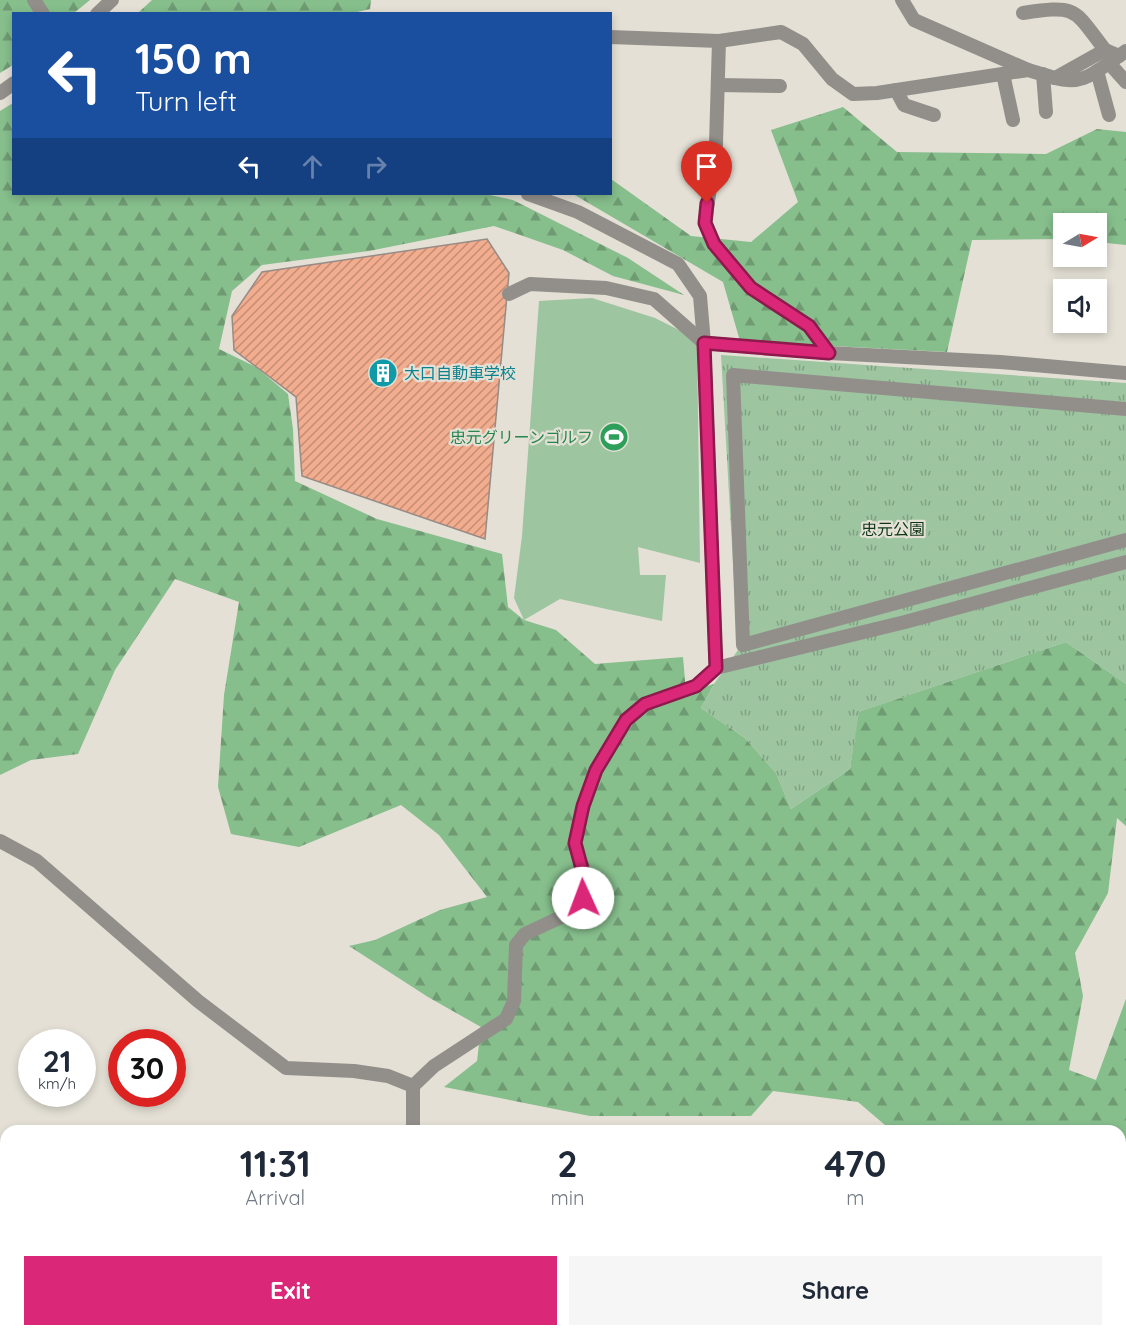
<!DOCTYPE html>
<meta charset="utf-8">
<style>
:root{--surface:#fff;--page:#f6f6f7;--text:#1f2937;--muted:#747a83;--accent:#db2777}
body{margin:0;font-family:Quicksand,"Noto Sans JP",sans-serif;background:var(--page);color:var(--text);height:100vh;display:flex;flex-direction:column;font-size:22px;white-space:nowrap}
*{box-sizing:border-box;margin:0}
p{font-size:20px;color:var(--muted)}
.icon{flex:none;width:33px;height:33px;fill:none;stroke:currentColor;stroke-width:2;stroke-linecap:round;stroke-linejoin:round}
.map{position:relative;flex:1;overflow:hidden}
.sheet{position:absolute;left:0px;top:1125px;width:1126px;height:212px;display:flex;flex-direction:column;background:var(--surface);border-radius:18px 18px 0 0;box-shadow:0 3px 9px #0003}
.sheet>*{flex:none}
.hud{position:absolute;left:12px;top:12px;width:600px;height:183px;border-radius:0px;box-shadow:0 3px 9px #0003;background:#1a4fa0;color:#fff;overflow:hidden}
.needle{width:39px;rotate:80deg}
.buttons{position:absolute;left:1053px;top:213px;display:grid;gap:12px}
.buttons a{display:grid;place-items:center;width:54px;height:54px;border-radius:0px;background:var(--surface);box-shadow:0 3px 9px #0003;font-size:30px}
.speed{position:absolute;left:18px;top:1029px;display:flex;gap:12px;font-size:30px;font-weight:700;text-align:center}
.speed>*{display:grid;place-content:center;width:78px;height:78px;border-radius:50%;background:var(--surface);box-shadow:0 3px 9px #0003;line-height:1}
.speed small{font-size:15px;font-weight:400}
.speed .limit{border:9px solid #d22;background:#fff;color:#111}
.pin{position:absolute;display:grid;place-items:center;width:51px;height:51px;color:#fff;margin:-62px -26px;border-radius:50% 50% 50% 0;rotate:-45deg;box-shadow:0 0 6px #0007}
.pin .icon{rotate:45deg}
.me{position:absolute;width:66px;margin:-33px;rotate:358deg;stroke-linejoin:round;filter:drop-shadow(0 0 4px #0008)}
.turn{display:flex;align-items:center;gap:21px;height:126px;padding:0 24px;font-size:27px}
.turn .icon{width:78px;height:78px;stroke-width:2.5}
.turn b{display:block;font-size:42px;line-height:51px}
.lanes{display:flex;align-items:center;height:57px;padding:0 24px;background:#0003;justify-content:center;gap:30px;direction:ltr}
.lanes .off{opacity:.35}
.eta{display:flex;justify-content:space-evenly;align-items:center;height:102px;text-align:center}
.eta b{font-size:36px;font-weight:700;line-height:42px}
.button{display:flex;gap:12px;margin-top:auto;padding:12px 24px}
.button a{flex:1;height:69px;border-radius:0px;background:var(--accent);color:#fff;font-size:24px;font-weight:700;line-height:69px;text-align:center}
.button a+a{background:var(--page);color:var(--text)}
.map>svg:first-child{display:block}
</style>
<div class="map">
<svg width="1126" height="1336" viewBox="0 0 1126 1336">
<defs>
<pattern id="forest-firs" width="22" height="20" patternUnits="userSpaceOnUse" patternTransform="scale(1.5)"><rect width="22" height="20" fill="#86be8c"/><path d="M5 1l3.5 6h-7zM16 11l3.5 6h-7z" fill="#6f9b73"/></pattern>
<pattern id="park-tufts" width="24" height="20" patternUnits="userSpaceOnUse" patternTransform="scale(1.5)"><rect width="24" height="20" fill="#9dc5a0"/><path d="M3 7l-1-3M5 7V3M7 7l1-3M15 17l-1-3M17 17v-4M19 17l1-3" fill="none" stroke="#81a183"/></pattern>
<pattern id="building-hatch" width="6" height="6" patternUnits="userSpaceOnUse" patternTransform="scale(1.5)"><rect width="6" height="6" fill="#f2ac8e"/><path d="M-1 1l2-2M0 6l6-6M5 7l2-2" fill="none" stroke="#c58d75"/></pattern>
</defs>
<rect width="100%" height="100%" fill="#e4e0d5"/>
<polygon fill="#9dc5a0" points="592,298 655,318 697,339 700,563 638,547 640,575 666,575 662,621 560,599 524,620 514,598 522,536 539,301"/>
<g fill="url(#forest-firs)">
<polygon points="0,0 90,0 74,13 14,14 13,65 0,73"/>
<polygon points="152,0 371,0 370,9 353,13 138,13"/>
<polygon points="13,103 14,194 485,194 513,200 628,258 684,295 613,276 563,250 494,226 369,251 262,265 232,291 219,349 256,367 288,394 293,429 295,481 377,519 502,554 508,607 524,620 556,630 595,664 683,657 686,692 714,684 701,708 745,738 776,773 791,809 850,769 858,712 1066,642 1126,684 1126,826 1117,818 1108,893 1075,953 1083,996 1069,1070 1096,1080 1126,999 1126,1234 1121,1231 1120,1131 892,1131 858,1102 773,1091 751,1116 590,1116 444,1087 477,1061 481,1027 428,997 349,946 375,940 440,910 487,897 439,835 401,805 299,847 231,834 218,787 224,695 239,602 175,579 115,670 78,754 31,760 0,775 0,111"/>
<polygon points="843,107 897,152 1046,154 1097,129 1126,132 1126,245 1097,242 1096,224 1064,224 1063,239 972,240 947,352 740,341 723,282 573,194 610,194 611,179 691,236 751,242 798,202 771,130"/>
</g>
<polygon fill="url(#park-tufts)" points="721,355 1126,383 1126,684 1066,642 859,712 855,738 856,742 854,743 850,769 791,809 776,773 745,738 701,708 714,684 738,650"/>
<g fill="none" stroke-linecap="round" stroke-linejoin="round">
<polyline stroke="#60c0cd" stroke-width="4" points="395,1336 396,1330"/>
</g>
<polygon fill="url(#building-hatch)" stroke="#978b86" stroke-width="1.5" points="487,239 509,273 485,539 302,476 296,397 234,350 232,316 262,272"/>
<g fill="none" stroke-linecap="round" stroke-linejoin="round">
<g stroke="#928f8b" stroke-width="14">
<polyline points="34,0 43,14"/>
<polyline points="902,0 914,20 1028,70"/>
<path d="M1023 13C1078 5 1073 8 1105 50"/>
<polyline points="97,14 112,0"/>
<polyline points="610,37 719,41 781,32 803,44 832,79 853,94 877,93 1028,70 1055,78 1105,50 1119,56 1126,51"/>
<polyline points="719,41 716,144 705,223 714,245 751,288 809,326 829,353"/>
<polyline points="1109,63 1126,82"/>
<polyline points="1097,71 1109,115"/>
<polyline points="1003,74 1013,120"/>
<polyline points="1043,74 1046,112"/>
<path d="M1055 78C1084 86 1096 71 1119 56"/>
<polyline points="718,85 780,86"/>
<polyline points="896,90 904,105 934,115"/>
<polyline points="0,93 14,83"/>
<polyline points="528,194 578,212 678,264 700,296 704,343 716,668"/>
<polyline points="509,294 530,284 606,288 654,299 704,343 829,353 1000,362 1126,373"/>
<polyline points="1126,409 733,375 743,645 1126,540"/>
<polyline points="0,841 37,861 198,1001 286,1068 354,1071 388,1076 413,1086"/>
<polyline points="413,1131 413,1086 434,1066 506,1019 514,1001 516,945 525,934 576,910 583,898 585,880 575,843 583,806 596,770 626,720 645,704 696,686 716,668 905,622 1126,562"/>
<polyline points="1120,1218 1126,1217"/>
<polyline points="939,1330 939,1336"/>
<polyline points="372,1336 373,1330"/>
</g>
</g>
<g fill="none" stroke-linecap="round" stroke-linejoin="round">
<g stroke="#8e194d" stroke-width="15">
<polyline id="route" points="583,898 585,880 575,843 583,806 596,770 626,720 645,704 696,686 716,668 704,343 829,353 809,326 751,288 714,244 705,223 707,203"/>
</g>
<use href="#route" stroke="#db2777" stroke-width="10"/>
</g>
<defs>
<g id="building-disc" transform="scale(1.5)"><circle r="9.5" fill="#0f9aa8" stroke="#e4e0d5"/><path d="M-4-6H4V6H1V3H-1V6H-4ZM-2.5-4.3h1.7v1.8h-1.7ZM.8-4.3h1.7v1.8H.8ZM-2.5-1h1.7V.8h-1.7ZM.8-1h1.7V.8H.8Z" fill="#fff"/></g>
<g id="stadium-disc" transform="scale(1.5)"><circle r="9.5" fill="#2e9e5b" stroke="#e4e0d5"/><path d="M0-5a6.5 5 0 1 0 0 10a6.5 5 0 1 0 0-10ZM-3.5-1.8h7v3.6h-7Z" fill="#fff"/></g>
</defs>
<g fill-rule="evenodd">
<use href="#building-disc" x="383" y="373"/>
<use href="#stadium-disc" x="614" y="437"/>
</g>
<g text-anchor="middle" stroke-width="4.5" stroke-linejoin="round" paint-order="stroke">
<g font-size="16" fill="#0d838f" stroke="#e4e0d5" text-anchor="start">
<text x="404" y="379">大口自動車学校</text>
</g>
<g font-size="16" fill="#27864d" stroke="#e4e0d5" text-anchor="end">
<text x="593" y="443">忠元グリーンゴルフ</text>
</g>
<g font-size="16" fill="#0e3716" stroke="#e4e0d5">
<text x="893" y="535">忠元公園</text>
</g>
</g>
</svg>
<div class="buttons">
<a><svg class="needle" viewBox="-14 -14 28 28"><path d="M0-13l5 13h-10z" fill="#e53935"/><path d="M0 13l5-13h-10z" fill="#747a83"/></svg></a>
<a><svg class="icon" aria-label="sound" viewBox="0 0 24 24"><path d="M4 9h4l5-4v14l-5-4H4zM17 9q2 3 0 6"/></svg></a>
</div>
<div class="speed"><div>21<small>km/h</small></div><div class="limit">30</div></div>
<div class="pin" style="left:707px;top:203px;background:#d93025"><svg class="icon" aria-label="arrive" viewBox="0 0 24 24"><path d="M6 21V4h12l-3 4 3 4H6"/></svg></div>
<svg class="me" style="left:583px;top:898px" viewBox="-20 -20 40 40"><circle r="19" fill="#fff"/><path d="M0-13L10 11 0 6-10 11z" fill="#db2777"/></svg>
<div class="hud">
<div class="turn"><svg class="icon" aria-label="left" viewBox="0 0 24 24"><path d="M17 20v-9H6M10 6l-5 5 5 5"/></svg><div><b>150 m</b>Turn left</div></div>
<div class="lanes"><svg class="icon" aria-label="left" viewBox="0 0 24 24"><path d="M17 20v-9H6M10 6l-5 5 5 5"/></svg><svg class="icon off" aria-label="ahead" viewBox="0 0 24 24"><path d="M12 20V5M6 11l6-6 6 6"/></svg><svg class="icon off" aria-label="right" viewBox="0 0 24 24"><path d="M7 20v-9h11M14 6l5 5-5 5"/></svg></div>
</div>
<section class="sheet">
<div class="eta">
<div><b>11:31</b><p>Arrival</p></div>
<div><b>2</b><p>min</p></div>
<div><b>470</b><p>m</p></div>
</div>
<div class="button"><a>Exit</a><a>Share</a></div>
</section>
</div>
